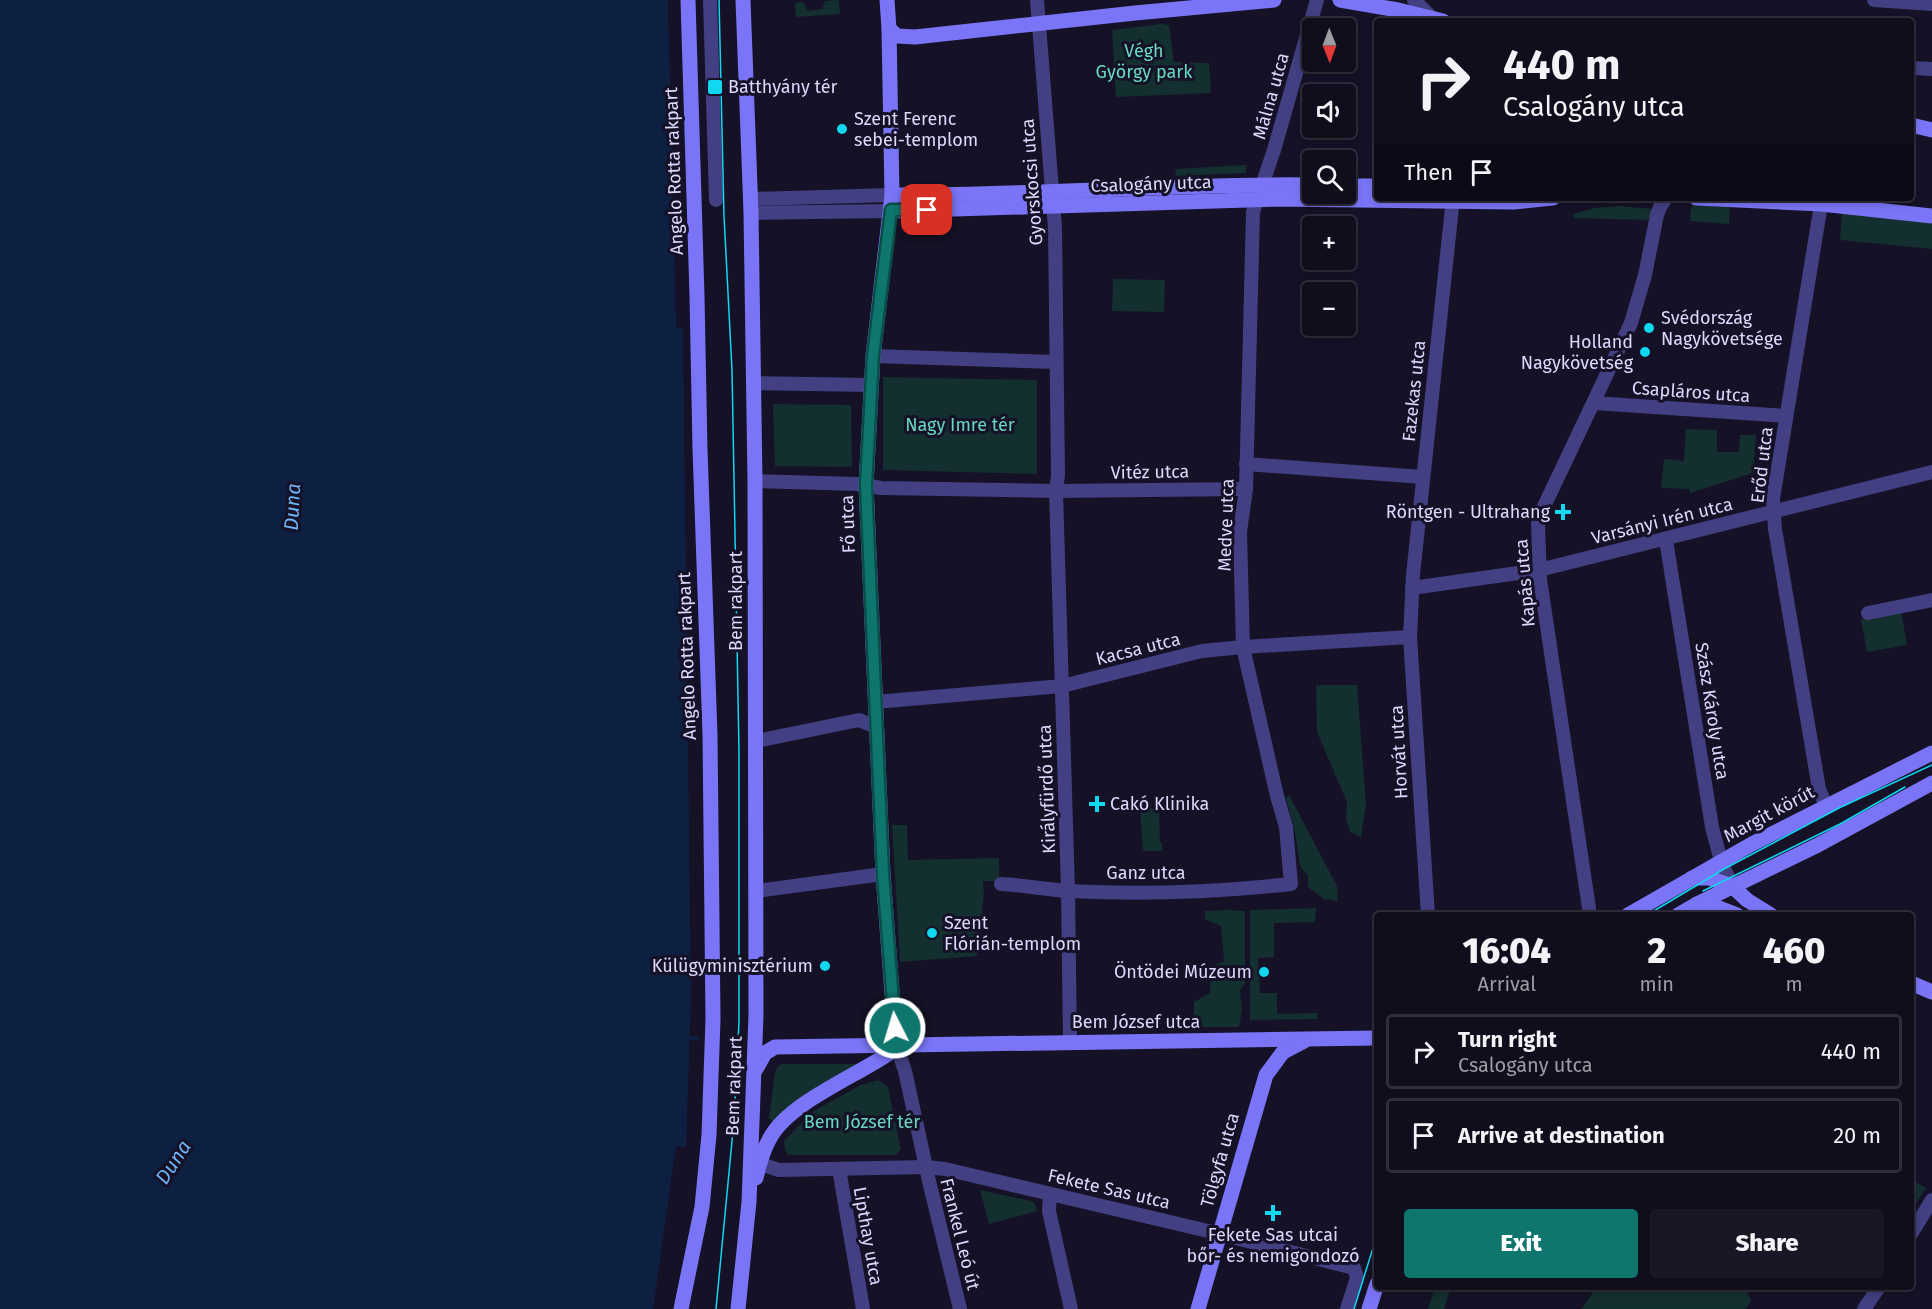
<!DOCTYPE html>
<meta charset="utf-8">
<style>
:root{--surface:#100d1c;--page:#191625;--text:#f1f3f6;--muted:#9c9ca3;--line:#302d3b;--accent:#0f766e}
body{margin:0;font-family:"Fira Sans",sans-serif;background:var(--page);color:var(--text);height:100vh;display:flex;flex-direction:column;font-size:22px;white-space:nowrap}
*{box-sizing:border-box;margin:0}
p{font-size:20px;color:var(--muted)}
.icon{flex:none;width:33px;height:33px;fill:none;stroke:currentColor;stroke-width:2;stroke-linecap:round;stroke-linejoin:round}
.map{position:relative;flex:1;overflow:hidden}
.panel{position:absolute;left:1374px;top:912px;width:540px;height:378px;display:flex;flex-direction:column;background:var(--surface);border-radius:6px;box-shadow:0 3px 9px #0003,0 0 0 2px var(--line)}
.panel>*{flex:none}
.guide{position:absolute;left:1374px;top:18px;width:540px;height:183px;border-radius:6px;box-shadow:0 3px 9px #0003,0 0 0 2px var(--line);background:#100d1c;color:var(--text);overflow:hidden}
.needle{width:39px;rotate:179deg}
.tools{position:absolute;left:1302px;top:18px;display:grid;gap:12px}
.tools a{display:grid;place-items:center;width:54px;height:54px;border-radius:6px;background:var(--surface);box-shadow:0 3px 9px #0003,0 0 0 2px var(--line);font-size:30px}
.pin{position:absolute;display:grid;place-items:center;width:51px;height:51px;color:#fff;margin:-26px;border-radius:12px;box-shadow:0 3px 9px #0006}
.me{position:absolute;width:66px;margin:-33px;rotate:355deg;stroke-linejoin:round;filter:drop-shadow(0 0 4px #0008)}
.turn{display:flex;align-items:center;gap:21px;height:126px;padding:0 30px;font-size:27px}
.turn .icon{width:78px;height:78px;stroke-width:2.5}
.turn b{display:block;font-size:42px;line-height:51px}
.then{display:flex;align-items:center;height:57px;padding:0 30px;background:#0003;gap:12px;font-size:22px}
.eta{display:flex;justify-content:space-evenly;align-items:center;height:102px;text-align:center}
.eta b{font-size:36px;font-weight:800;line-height:42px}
.button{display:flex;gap:12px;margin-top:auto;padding:12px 30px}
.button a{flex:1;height:69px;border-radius:6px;background:var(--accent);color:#fff;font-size:24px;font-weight:800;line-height:69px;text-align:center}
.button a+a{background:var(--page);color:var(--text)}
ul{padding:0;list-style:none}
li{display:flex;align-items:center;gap:18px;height:75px;margin:0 12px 9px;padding:0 18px;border:3px solid var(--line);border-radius:6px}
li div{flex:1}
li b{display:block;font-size:22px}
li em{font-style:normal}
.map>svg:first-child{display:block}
</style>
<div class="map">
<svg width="1932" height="1309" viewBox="0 0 1932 1309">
<rect width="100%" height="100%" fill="#151126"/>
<g fill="#142f2f">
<polygon points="839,0 840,14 796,17 795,3 803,2 808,11 822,9 825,1"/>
<polygon points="1161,24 1169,25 1174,62 1209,63 1211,93 1116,97 1112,30"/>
<polygon points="1246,165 1246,173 1176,176 1175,169"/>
<polygon points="1693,205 1730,207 1729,224 1690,221 1691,208"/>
<polygon points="1619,206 1654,209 1648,220 1573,218 1574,214 1593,208"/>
<polygon points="1842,211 1932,221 1932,249 1840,240"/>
<polygon points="1113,279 1165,280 1164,312 1112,311"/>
<polygon points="883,377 1037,380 1037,474 883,470"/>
<polygon points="773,404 851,405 852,467 775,466"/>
<polygon points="1686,429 1717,430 1717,452 1739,452 1740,435 1756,435 1753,473 1690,493 1689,489 1661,488 1664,459 1684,461"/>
<polygon points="1901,611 1907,645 1867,652 1861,619"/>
<polygon points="1316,685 1357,685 1366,804 1361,837 1350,832 1346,819 1347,802 1317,732"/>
<polygon points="1289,795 1337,886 1338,901 1324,899 1308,887 1308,876 1300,866 1295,832 1286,798"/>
<polygon points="1140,808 1159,808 1160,843 1162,843 1162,851 1143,851"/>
<polygon points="892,825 907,825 908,860 999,858 999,881 983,881 984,894 977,956 900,962"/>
<polygon points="1316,908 1315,922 1274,923 1274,957 1258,958 1260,993 1277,993 1277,1014 1317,1013 1317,1019 1250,1020 1250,910"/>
<polygon points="1229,910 1245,911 1245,983 1240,990 1242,1009 1239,1027 1194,1027 1194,1002 1210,993 1211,966 1224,961 1221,926 1205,919 1205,911"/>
<polygon points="782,1064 857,1064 774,1124 769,1118 775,1073 777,1067"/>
<polygon points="878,1080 888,1087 901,1150 895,1155 788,1155 785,1149 784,1141 812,1112 861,1085"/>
<polygon points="1911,1179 1926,1188 1911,1211"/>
<polygon points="980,1190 1031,1201 1035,1204 1037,1211 989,1224"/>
<polygon points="1435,1287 1451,1287 1444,1309 1428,1309"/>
<polygon points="1597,1287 1745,1287 1751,1301 1745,1309 1581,1309"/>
</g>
<polygon fill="#0e2042" points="0,0 668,0 676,328 683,328 691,998 686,1147 676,1146 653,1309 0,1309"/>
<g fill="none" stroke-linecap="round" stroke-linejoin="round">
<polyline stroke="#0e2042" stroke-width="4" points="685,1037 697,1039"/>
<g stroke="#423f82" stroke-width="14">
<polyline points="710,0 716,200"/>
<polyline points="1037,0 1055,228 1058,475 1056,491 1068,891 1070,1042"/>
<polyline points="1414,0 1433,19"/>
<polyline points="1874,0 1932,4"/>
<polyline points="1911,68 1932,69"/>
<polyline points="1822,198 1773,499 1775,529 1819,789 1826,806"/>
<polyline points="750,199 892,195"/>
<polyline points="751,213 891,211"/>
<polyline points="873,356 1056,362"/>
<polyline points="753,383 871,385"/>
<polyline points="1594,403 1786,416"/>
<polyline points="1246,464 1423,477"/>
<polyline points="755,481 857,484 881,488 1056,491 1246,489"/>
<polyline points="1666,540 1712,827 1721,861 1732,886"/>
<polyline points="1412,588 1539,570 1932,472"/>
<polyline points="1868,613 1932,600"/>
<polyline points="875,702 1062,686 1202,651 1243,647 1410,637"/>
<polyline points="757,741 859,720 876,727"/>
<path d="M1001 884C1024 885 1047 890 1070 891 1144 895 1217 892 1291 884L1286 827 1277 796 1243 647 1240 532 1246 489 1253 212 1274 150 1317 0"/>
<polyline points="756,891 883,874"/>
<polyline points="1428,915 1410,637 1413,575 1453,198"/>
<polyline points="1590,915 1540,579 1538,524 1539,517 1631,323 1645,275 1657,215 1660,207 1666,198"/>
<polyline points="896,1045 905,1071 929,1181 960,1309"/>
<polyline points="755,1155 760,1164 779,1170 926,1167 945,1169 1208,1231 1354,1268 1357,1278 1347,1309"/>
<polyline points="839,1169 863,1309"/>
<polyline points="1050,1194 1049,1211 1071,1309"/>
<polyline points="1911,1234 1932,1200"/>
<polyline points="1864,1309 1879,1287"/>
</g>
<g stroke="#7a75f6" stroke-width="15">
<polyline points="887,0 889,29 892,195 873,356 866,485 883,874 896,1045"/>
<polyline points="1340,0 1398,10 1443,21"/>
<polyline points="889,29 897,36 915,37 1135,13 1274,0"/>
<polyline points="1911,125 1932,130"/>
<polyline points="1346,186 1377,186"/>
<path d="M892 195C1033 196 1172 183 1312 185"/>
<polyline points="1696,198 1821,204 1932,216"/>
<polyline points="891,211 1279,199 1514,202 1553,198"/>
<polyline points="1692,878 1709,878 1732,886 1747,900 1771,915"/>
<polyline points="1697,904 1719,908 1737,915"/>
<polyline points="1628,915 1752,844 1932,753"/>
<polyline points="1678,915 1697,904 1818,845 1932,783"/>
<polyline points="1911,983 1932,992"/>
<polyline points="756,1069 765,1053 775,1047 1377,1038"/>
<path d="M756 1178C759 1165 763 1150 770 1138 789 1103 854 1077 888 1054L896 1045"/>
<polyline points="681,1309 702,1207 709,1135 713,1019 710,735 700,449 697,296 688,0"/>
<polyline points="738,1309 749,1202 756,1015 755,481 751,213 743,0"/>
<polyline points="1198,1309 1266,1075 1283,1052 1304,1041"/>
<polyline points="1369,1309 1377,1284"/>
</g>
<g stroke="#11d7f0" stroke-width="1.5">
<polyline points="1703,891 1840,824 1905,787"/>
<polyline points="1647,915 1724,869 1839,808 1932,765"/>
<polyline points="716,1309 734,1120 739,1022 739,751 732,370 724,216 719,0"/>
<polyline points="1354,1309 1377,1235"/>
</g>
</g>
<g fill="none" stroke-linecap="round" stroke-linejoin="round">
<g stroke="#0a4d48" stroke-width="15">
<polyline id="route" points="895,1028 883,874 866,485 873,356 891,210 927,210"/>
</g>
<use href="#route" stroke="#0f766e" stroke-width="10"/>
</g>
<g fill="#11d7f0" stroke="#151126" stroke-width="2">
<rect x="707" y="79" width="16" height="16" rx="3"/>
<circle cx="842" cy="129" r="6"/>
<circle cx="1649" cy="328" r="6"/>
<circle cx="1645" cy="352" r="6"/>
<path d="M1560 503h6v6h6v6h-6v6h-6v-6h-6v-6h6z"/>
<path d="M1094 795h6v6h6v6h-6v6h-6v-6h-6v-6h6z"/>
<circle cx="932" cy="933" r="6"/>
<circle cx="825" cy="966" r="6"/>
<circle cx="1264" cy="972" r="6"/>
<path d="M1270 1204h6v6h6v6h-6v6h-6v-6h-6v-6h6z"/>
</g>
<g text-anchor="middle" stroke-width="6" stroke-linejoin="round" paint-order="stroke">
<g font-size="18" fill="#68d9be" stroke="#151126">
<text x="1144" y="57">Végh<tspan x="1144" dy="21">György park</tspan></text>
<text x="960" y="431">Nagy Imre tér</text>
<text x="862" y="1128">Bem József tér</text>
</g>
<g font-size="18" fill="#ddd8fd" stroke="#151126" text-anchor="start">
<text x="728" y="93">Batthyány tér</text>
<text x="854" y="125">Szent Ferenc<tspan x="854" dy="21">sebei-templom</tspan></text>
<text x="1661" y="324">Svédország<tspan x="1661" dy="21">Nagykövetsége</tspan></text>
<text x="1633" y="348" text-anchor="end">Holland<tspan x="1633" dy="21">Nagykövetség</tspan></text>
<text x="1550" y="518" text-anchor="end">Röntgen - Ultrahang</text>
<text x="1110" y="810">Cakó Klinika</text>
<text x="944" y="929">Szent<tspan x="944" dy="21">Flórián-templom</tspan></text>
<text x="813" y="972" text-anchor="end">Külügyminisztérium</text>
<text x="1252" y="978" text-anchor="end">Öntödei Múzeum</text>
<text x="1273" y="1241" text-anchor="middle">Fekete Sas utcai<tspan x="1273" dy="21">bőr- és nemigondozó</tspan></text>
</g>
<g font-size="18" fill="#ddd8fd" stroke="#151126">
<text transform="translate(1271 96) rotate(-74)" y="6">Málna utca</text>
<text transform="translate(674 171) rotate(-92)" y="6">Angelo Rotta rakpart</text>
<text transform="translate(1032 182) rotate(-94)" y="6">Gyorskocsi utca</text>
<text transform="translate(1151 184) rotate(-2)" y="6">Csalogány utca</text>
<text transform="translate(1414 391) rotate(-84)" y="6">Fazekas utca</text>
<text transform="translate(1691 392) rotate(4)" y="6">Csapláros utca</text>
<text transform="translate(1762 465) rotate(-83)" y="6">Erőd utca</text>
<text transform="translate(1150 472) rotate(-1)" y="6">Vitéz utca</text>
<text transform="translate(1662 521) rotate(-14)" y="6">Varsányi Irén utca</text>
<text transform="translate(848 524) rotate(-92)" y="6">Fő utca</text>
<text transform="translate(1226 525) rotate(-88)" y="6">Medve utca</text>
<text transform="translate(1525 583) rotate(-95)" y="6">Kapás utca</text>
<text transform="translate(736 601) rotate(-90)" y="6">Bem rakpart</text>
<text transform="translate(1138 649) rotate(-14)" y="6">Kacsa utca</text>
<text transform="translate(687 656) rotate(-92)" y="6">Angelo Rotta rakpart</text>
<text transform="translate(1712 711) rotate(81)" y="6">Szász Károly utca</text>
<text transform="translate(1399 752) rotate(-93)" y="6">Horvát utca</text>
<text transform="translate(1047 789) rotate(-92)" y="6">Királyfürdő utca</text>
<text transform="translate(1769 814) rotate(-28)" y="6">Margit körút</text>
<text x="1146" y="879">Ganz utca</text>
<text x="1136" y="1028">Bem József utca</text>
<text transform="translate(734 1086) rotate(-88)" y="6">Bem rakpart</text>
<text transform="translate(1220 1160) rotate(-74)" y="6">Tölgyfa utca</text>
<text transform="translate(1109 1189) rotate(13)" y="6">Fekete Sas utca</text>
<text transform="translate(960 1234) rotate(76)" y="6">Frankel Leó út</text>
<text transform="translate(868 1236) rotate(80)" y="6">Lipthay utca</text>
</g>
<g font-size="20" font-style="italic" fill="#6db5f6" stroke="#151126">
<text transform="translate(292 507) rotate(-87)" y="7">Duna</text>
<text transform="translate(173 1162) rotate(-57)" y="7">Duna</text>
</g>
</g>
</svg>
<div class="tools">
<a><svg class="needle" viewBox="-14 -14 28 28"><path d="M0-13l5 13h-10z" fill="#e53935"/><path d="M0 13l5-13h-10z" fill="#9c9ca3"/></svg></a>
<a><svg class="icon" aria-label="sound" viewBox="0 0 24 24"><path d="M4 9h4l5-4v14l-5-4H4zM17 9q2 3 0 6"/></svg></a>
<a><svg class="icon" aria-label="search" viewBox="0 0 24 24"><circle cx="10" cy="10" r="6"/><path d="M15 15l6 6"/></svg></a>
<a>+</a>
<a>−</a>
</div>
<div class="pin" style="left:927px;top:210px;background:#d93025"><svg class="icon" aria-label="arrive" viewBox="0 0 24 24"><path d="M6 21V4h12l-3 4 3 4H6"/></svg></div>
<svg class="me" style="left:895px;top:1028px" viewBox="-20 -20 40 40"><circle r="17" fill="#0f766e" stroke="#fff" stroke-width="3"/><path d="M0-11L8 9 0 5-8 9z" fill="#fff"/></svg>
<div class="guide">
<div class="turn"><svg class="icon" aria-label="right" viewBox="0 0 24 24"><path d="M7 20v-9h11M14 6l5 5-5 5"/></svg><div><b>440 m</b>Csalogány utca</div></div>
<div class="then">Then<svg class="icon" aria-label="arrive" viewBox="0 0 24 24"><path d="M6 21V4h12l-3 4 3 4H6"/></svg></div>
</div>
<section class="panel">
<div class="eta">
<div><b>16:04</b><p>Arrival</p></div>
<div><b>2</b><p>min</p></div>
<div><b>460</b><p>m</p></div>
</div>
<ul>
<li><svg class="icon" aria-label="right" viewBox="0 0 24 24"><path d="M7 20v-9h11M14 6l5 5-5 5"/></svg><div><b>Turn right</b><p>Csalogány utca</p></div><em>440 m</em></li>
<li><svg class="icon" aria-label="arrive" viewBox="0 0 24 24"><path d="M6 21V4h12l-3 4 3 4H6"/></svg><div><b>Arrive at destination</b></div><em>20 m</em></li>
</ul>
<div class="button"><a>Exit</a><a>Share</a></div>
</section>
</div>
